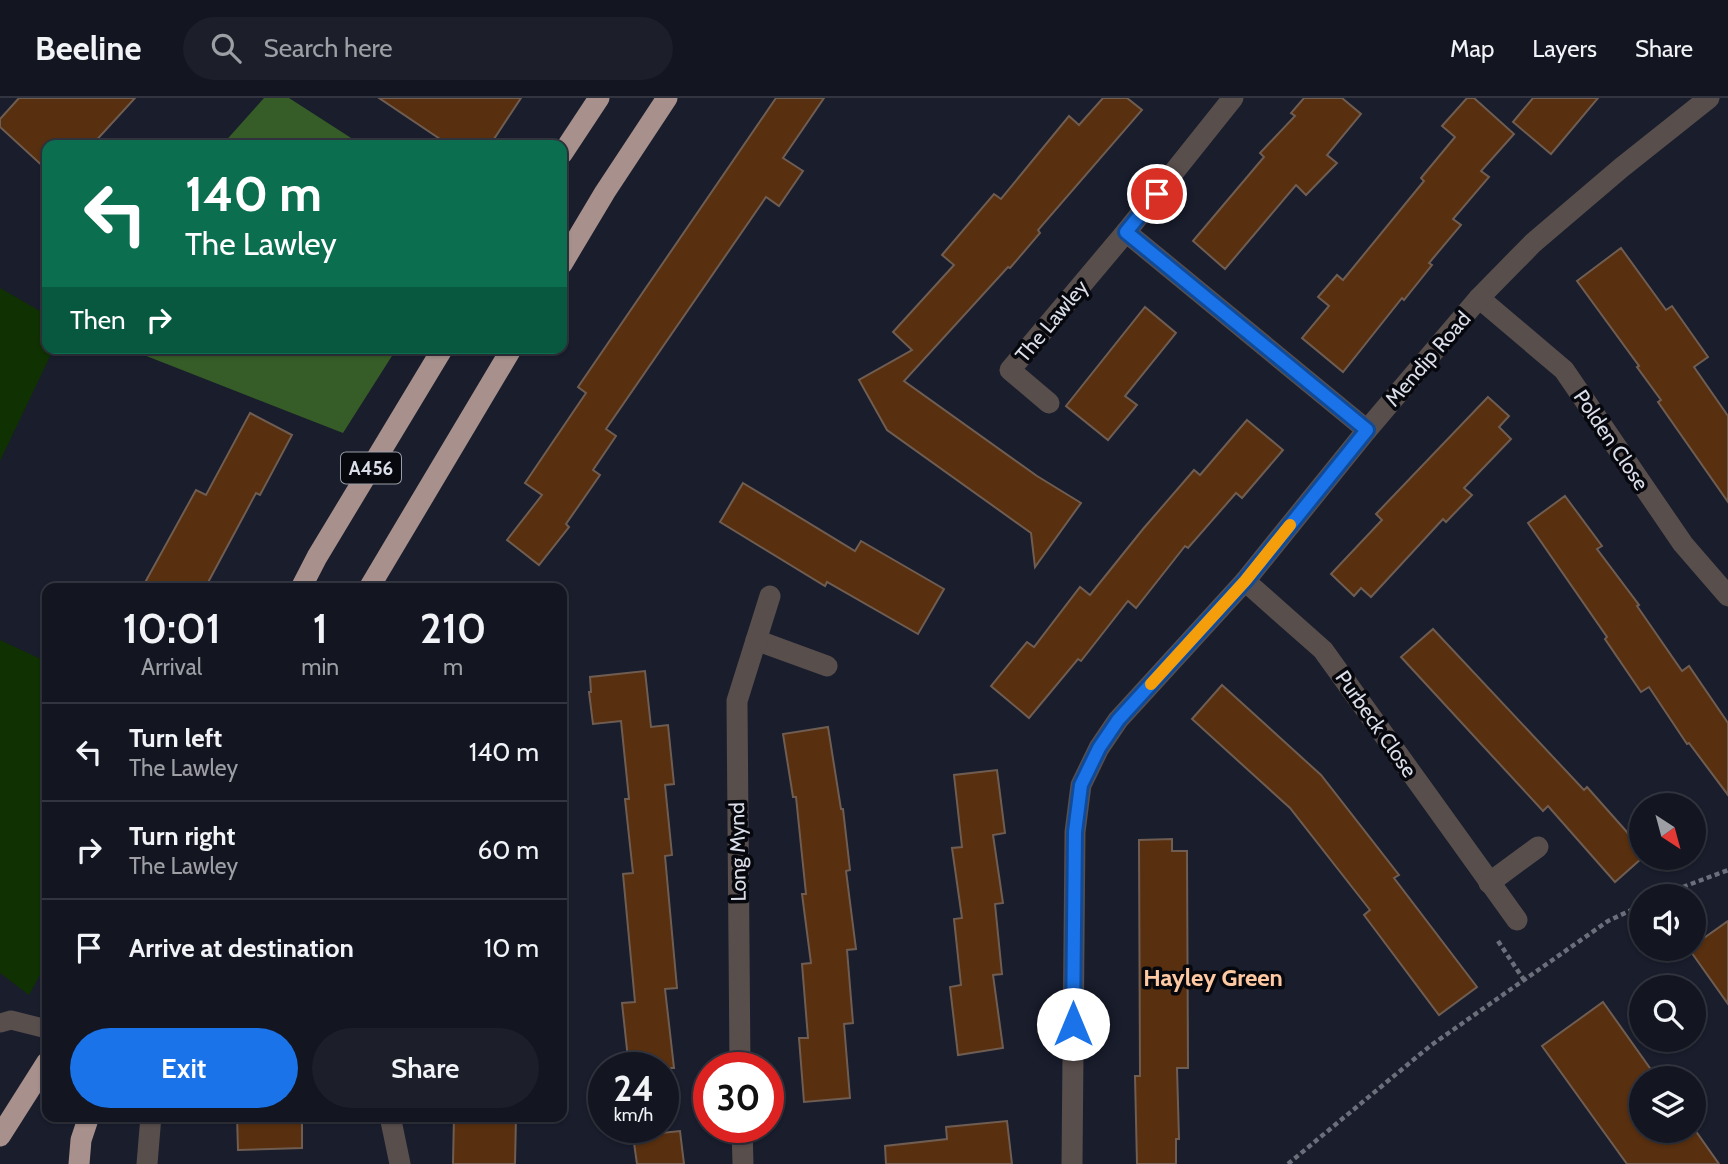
<!DOCTYPE html>
<style>
:root{--surface:#131621;--page:#1c1f2a;--text:#f1f3f6;--muted:#9d9fa5;--line:#32353f;--accent:#1a73e8}
body{margin:0;font-family:Cabin,sans-serif;background:var(--page);color:var(--text);height:100vh;display:flex;flex-direction:column;font-size:26px;white-space:nowrap}
*{box-sizing:border-box;margin:0}
p{font-size:23px;color:var(--muted)}
.icon{flex:none;width:38px;height:38px;fill:none;stroke:currentColor;stroke-width:2;stroke-linecap:round;stroke-linejoin:round}
.map{position:relative;flex:1;overflow:hidden}
.details{position:absolute;left:42px;top:485px;width:525px;height:539px;display:flex;flex-direction:column;background:var(--surface);border-radius:14px;box-shadow:0 2px 5px #0004,0 0 0 2px var(--line)}
.details>*{flex:none}
.guide{position:absolute;left:42px;top:42px;width:525px;height:214px;border-radius:14px;box-shadow:0 2px 5px #0004,0 0 0 2px var(--line);background:#0b6e4f;color:#fff;overflow:hidden}
.needle{width:46px;rotate:144deg}
.tools{position:absolute;left:1629px;top:695px;display:grid;gap:14px}
.tools a{display:grid;place-items:center;width:77px;height:77px;border-radius:50%;background:var(--surface);box-shadow:0 2px 5px #0004,0 0 0 2px var(--line);font-size:35px}
.speed{position:absolute;left:588px;top:954px;display:flex;gap:14px;font-size:35px;font-weight:700;text-align:center}
.speed>*{display:grid;place-content:center;width:91px;height:91px;border-radius:50%;background:var(--surface);box-shadow:0 2px 5px #0004,0 0 0 2px var(--line);line-height:1}
.speed small{font-size:18px;font-weight:400}
.speed .limit{border:10px solid #d22;background:#fff;color:#111}
.pin{position:absolute;display:grid;place-items:center;width:60px;height:60px;color:#fff;margin:-30px;border:4px solid #fff;border-radius:50%;box-shadow:0 2px 7px #0007}
.me{position:absolute;width:77px;margin:-38px;rotate:0deg;stroke-linejoin:round;filter:drop-shadow(0 0 5px #0008)}
.turn{display:flex;align-items:center;gap:24px;height:147px;padding:0 28px;font-size:32px}
.turn .icon{width:91px;height:91px;stroke-width:2.5}
.turn b{display:block;font-size:49px;line-height:60px}
.then{display:flex;align-items:center;height:66px;padding:0 28px;background:#0003;gap:14px;font-size:26px}
.eta{display:flex;justify-content:space-evenly;align-items:center;height:119px;text-align:center}
.eta b{font-size:42px;font-weight:600;line-height:49px}
.cta{display:flex;gap:14px;margin-top:auto;padding:14px 28px}
.cta a{flex:1;height:80px;border-radius:42px;background:var(--accent);color:#fff;font-size:28px;font-weight:600;line-height:80px;text-align:center}
.cta a+a{background:var(--page);color:var(--text)}
ul{padding:0;list-style:none}
li{display:flex;align-items:center;gap:21px;height:98px;padding:0 28px;border-top:2px solid var(--line)}
li div{flex:1}
li b{display:block;font-size:26px}
li em{font-style:normal}
header{display:flex;align-items:center;gap:42px;box-sizing:border-box;height:98px;padding:0 35px;background:var(--surface);border-bottom:2px solid var(--line)}
header strong{font-size:33px}
nav{display:flex;gap:38px;margin-inline-start:auto;font-size:24px}
.search{width:490px;height:63px;background:var(--page);display:flex;align-items:center;gap:18px;box-sizing:border-box;padding:0 24px;border-radius:38px;color:var(--muted);font-size:26px}
.map>svg:first-child{display:block}
</style>
<header>
<strong>Beeline</strong>
<div class="search"><svg class="icon" aria-label="search" viewBox="0 0 24 24"><circle cx="10" cy="10" r="6"/><path d="M15 15l6 6"/></svg>Search here</div>
<nav><a>Map</a><a>Layers</a><a>Share</a></nav>
</header>
<div class="map">
<svg width="1728" height="1066" viewBox="0 0 1728 1066">
<rect width="100%" height="100%" fill="#191d2c"/>
<g fill="#103101">
<polygon points="0,190 47,217 47,250 54,250 0,363"/>
<polygon points="0,542 47,564 47,864 29,897 0,875"/>
</g>
<g fill="#365d27">
<polygon points="264,0 289,0 362,47 222,47"/>
<polygon points="126,250 397,250 343,335"/>
</g>
<g fill="#582f0f" stroke="#6f5d52" stroke-width="2">
<polygon points="19,0 135,0 92,47 47,47 47,72 0,29 0,21"/>
<polygon points="379,0 521,0 490,47 449,47"/>
<polygon points="776,0 824,0 783,60 803,73 779,108 766,99 606,331 616,338 593,372 600,377 566,426 569,429 539,467 507,442 542,397 525,385 586,295 578,289"/>
<polygon points="1103,0 1127,0 1142,12 1038,132 1040,135 1010,170 1008,169 904,283 1037,378 1081,405 1035,469 1031,435 887,332 859,282 912,252 893,234 954,167 942,157 994,96 1001,101 1069,18 1079,27"/>
<polygon points="1304,0 1342,0 1361,16 1327,57 1337,65 1306,97 1296,87 1225,171 1193,143 1264,59 1260,55 1295,18 1291,15"/>
<polygon points="1467,0 1474,0 1514,36 1481,73 1489,79 1453,121 1461,127 1429,165 1432,167 1404,202 1402,200 1343,274 1302,240 1329,208 1318,199 1337,177 1343,182 1424,83 1421,80 1455,39 1442,28"/>
<polygon points="1533,0 1598,0 1551,56 1513,24"/>
<polygon points="1621,150 1666,212 1672,208 1708,259 1694,269 1728,318 1728,404 1658,304 1661,302 1637,269 1639,268 1577,183"/>
<polygon points="1145,209 1176,235 1125,298 1137,307 1108,342 1066,308"/>
<polygon points="1488,299 1509,318 1499,329 1511,341 1464,390 1472,397 1446,424 1443,421 1371,499 1361,490 1354,498 1331,476 1382,422 1376,416"/>
<polygon points="250,315 292,337 260,397 256,395 205,490 142,490 196,392 206,397"/>
<polygon points="1247,322 1283,352 1242,400 1236,395 1188,450 1185,448 1136,510 1128,503 1081,563 1078,561 1029,620 991,588 1027,544 1034,549 1080,489 1090,497 1143,431 1194,372 1200,377"/>
<polygon points="743,385 855,453 861,443 944,491 918,536 827,484 825,488 720,424"/>
<polygon points="1565,398 1602,448 1597,451 1639,507 1637,508 1682,573 1689,568 1728,625 1728,697 1689,645 1687,646 1649,589 1641,594 1605,541 1607,539 1528,425"/>
<polygon points="1433,531 1584,692 1587,689 1642,751 1642,760 1615,784 1548,708 1543,713 1401,559"/>
<polygon points="645,573 651,629 668,627 674,686 665,687 672,757 665,758 677,890 665,891 674,970 629,970 622,905 635,904 623,776 633,775 625,701 629,701 621,623 593,626 589,594 591,594 590,579"/>
<polygon points="1222,587 1321,677 1399,777 1394,780 1477,889 1439,917 1364,817 1370,812 1290,710 1192,621"/>
<polygon points="828,629 841,711 843,711 850,772 846,773 856,851 847,852 853,925 844,926 850,1000 804,1004 799,940 808,940 802,866 811,865 802,796 806,796 796,699 793,699 783,636"/>
<polygon points="997,672 1005,735 993,737 1003,805 995,806 1002,876 993,877 1003,950 958,957 950,889 961,887 954,821 962,820 952,750 962,749 954,677"/>
<polygon points="1172,741 1172,753 1187,753 1188,970 1177,970 1179,1041 1176,1041 1176,1066 1137,1066 1135,978 1140,978 1139,742"/>
<polygon points="1728,823 1728,906 1689,851 1694,850 1694,847"/>
<polygon points="1603,904 1657,980 1642,980 1642,1032 1695,1032 1719,1066 1627,1066 1542,948"/>
<polygon points="237,1018 302,1018 302,1050 238,1052"/>
<polygon points="454,1018 516,1018 515,1066 453,1066"/>
<polygon points="1007,1023 1012,1066 886,1066 885,1048 947,1041 946,1029"/>
<polygon points="680,1033 684,1066 637,1066 633,1038"/>
</g>
<g fill="none" stroke-linecap="round" stroke-linejoin="round">
<g stroke="#6b6f7b" stroke-width="4.5" stroke-dasharray="5 3.5" stroke-linecap="butt">
<polyline points="1659,798 1728,772"/>
<polyline points="1498,843 1524,882"/>
<polyline points="1288,1066 1430,948 1608,823 1642,807"/>
</g>
<polyline stroke="#584e4c" stroke-width="19" points="0,925 11,922 47,931"/>
<g stroke="#584e4c" stroke-width="21">
<polyline points="1126,134 1367,332"/>
<polyline points="1479,200 1564,272 1683,446 1728,498"/>
<polyline points="1049,305 1010,272 1126,134 1233,0"/>
<polyline points="1245,483 1323,552 1517,822"/>
<polyline points="756,542 827,568"/>
<polyline points="1489,785 1538,749"/>
<polyline points="740,970 737,603 770,498"/>
<polyline points="390,1018 400,1066"/>
<polyline points="742,1029 743,1066"/>
<polyline points="147,1066 151,1018"/>
<polyline points="1072,1066 1075,734 1081,687 1099,650 1118,622 1245,483 1367,332 1479,200 1533,145 1621,70 1709,0"/>
</g>
<g stroke="#a8918c" stroke-width="21">
<polyline points="562,56 599,0"/>
<polyline points="562,166 605,94 667,0"/>
<polyline points="301,490 317,459 443,250"/>
<polyline points="369,490 512,250"/>
<polyline points="0,1038 47,964"/>
<polyline points="79,1066 81,1042 89,1018"/>
</g>
</g>
<g fill="none" stroke-linecap="round" stroke-linejoin="round">
<g stroke="#114b97" stroke-width="18">
<polyline id="route" points="1073,926 1075,734 1081,687 1099,650 1118,622 1245,483 1367,332 1126,134 1157,96"/>
</g>
<use href="#route" stroke="#1a73e8" stroke-width="12"/>
<polyline stroke="#f59e0b" stroke-width="12" points="1151,586 1245,483 1290,427"/>
</g>
<g text-anchor="middle" stroke-width="7" stroke-linejoin="round" paint-order="stroke">
<rect fill="#06080e" stroke="#9b9ea7" stroke-width="2" x="341" y="354.5" width="60" height="31" rx="5"/>
<g font-size="19" font-weight="bold" fill="#dbdee8">
<text x="371" y="377">A456</text>
</g>
<g font-size="21" fill="#dbdee8" stroke="#06080e">
<text transform="translate(1052 223) rotate(-50)" y="7">The Lawley</text>
<text transform="translate(1428 261) rotate(-49)" y="7">Mendip Road</text>
<text transform="translate(1611 342) rotate(56)" y="7">Polden Close</text>
<text transform="translate(1376 626) rotate(55)" y="7">Purbeck Close</text>
<text transform="translate(738 754) rotate(-91)" y="7">Long Mynd</text>
</g>
<g font-size="24" font-weight="bold" fill="#fec9a2" stroke="#06080e">
<text x="1213" y="888">Hayley Green</text>
</g>
</g>
</svg>
<div class="tools">
<a><svg class="needle" viewBox="-14 -14 28 28"><path d="M0-13l5 13h-10z" fill="#e53935"/><path d="M0 13l5-13h-10z" fill="#9d9fa5"/></svg></a>
<a><svg class="icon" aria-label="sound" viewBox="0 0 24 24"><path d="M4 9h4l5-4v14l-5-4H4zM17 9q2 3 0 6"/></svg></a>
<a><svg class="icon" aria-label="search" viewBox="0 0 24 24"><circle cx="10" cy="10" r="6"/><path d="M15 15l6 6"/></svg></a>
<a><svg class="icon" aria-label="layers" viewBox="0 0 24 24"><path d="M12 4l9 5-9 5-9-5zM3 14l9 5 9-5"/></svg></a>
</div>
<div class="speed"><div>24<small>km/h</small></div><div class="limit">30</div></div>
<div class="pin" style="left:1157px;top:96px;background:#d93025"><svg class="icon" aria-label="arrive" viewBox="0 0 24 24"><path d="M6 21V4h12l-3 4 3 4H6"/></svg></div>
<svg class="me" style="left:1073px;top:926px" viewBox="-20 -20 40 40"><circle r="19" fill="#fff"/><path d="M0-13L10 11 0 6-10 11z" fill="#1a73e8"/></svg>
<div class="guide">
<div class="turn"><svg class="icon" aria-label="left" viewBox="0 0 24 24"><path d="M17 20v-9H6M10 6l-5 5 5 5"/></svg><div><b>140 m</b>The Lawley</div></div>
<div class="then">Then<svg class="icon" aria-label="right" viewBox="0 0 24 24"><path d="M7 20v-9h11M14 6l5 5-5 5"/></svg></div>
</div>
<section class="details">
<div class="eta">
<div><b>10:01</b><p>Arrival</p></div>
<div><b>1</b><p>min</p></div>
<div><b>210</b><p>m</p></div>
</div>
<ul>
<li><svg class="icon" aria-label="left" viewBox="0 0 24 24"><path d="M17 20v-9H6M10 6l-5 5 5 5"/></svg><div><b>Turn left</b><p>The Lawley</p></div><em>140 m</em></li>
<li><svg class="icon" aria-label="right" viewBox="0 0 24 24"><path d="M7 20v-9h11M14 6l5 5-5 5"/></svg><div><b>Turn right</b><p>The Lawley</p></div><em>60 m</em></li>
<li><svg class="icon" aria-label="arrive" viewBox="0 0 24 24"><path d="M6 21V4h12l-3 4 3 4H6"/></svg><div><b>Arrive at destination</b></div><em>10 m</em></li>
</ul>
<div class="cta"><a>Exit</a><a>Share</a></div>
</section>
</div>
